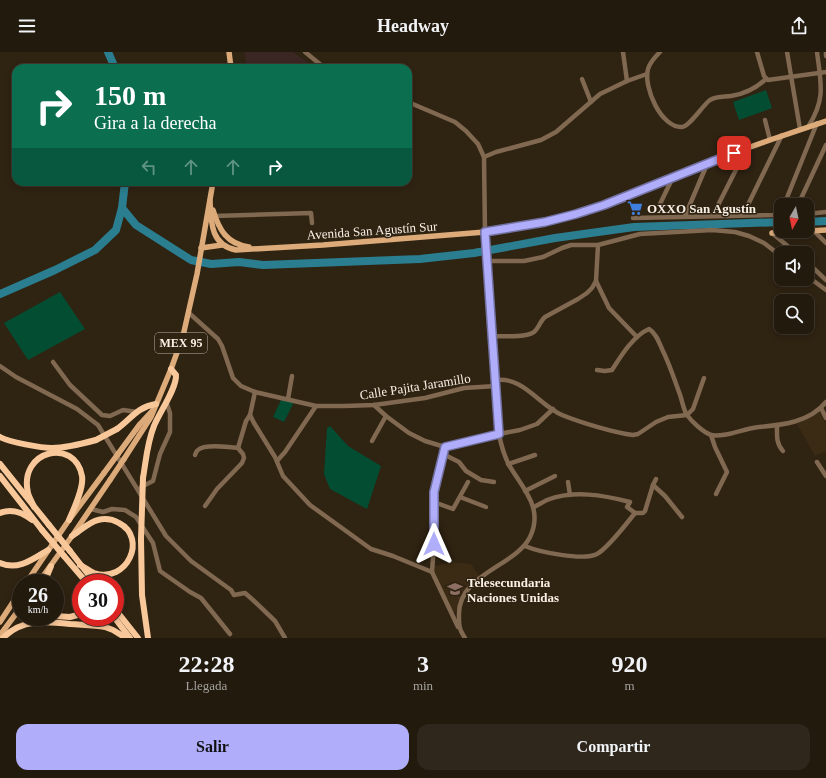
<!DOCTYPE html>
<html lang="es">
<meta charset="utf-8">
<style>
:root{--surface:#231a0e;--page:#2f271c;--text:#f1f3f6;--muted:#a3a19e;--line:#40382e;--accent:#b0aefa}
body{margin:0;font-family:"Times New Roman",serif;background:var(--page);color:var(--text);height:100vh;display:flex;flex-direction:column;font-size:15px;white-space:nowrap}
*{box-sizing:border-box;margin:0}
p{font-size:13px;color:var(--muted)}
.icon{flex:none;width:22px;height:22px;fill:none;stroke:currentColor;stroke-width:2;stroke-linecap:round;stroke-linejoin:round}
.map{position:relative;height:586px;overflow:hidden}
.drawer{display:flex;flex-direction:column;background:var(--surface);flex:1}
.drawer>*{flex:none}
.banner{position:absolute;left:12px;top:12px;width:400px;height:122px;border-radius:12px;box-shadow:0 2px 6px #0003,0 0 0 1px var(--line);background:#0b6e4f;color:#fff;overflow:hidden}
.needle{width:26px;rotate:189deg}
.tools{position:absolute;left:774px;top:146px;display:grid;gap:8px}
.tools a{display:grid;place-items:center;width:40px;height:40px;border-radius:8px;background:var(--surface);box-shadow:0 2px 6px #0003,0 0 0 1px var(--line);font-size:20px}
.speed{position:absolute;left:12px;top:522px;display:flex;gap:8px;font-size:20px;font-weight:700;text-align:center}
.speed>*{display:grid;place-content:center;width:52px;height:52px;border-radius:50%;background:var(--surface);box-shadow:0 2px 6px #0003,0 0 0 1px var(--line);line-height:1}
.speed small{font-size:10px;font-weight:400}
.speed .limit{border:6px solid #d22;background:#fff;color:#111}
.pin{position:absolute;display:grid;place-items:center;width:34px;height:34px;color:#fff;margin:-17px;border-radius:8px;box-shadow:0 2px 6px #0006}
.me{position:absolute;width:44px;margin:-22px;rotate:0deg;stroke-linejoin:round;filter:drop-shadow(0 0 3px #0008)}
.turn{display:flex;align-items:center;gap:14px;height:84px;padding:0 16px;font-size:18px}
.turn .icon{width:52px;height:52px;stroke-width:2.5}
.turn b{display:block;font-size:28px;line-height:34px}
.lanes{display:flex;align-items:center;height:38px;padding:0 16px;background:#0003;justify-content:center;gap:20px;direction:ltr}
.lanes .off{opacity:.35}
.eta{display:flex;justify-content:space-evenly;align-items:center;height:68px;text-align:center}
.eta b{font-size:24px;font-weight:700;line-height:28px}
.button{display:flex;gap:8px;margin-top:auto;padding:8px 16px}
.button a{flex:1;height:46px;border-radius:12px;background:var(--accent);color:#111;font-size:16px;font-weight:700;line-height:46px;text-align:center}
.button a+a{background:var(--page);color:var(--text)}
header{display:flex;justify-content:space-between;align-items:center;height:52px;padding:0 16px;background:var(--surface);font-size:18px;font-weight:700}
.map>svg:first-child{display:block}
</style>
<header><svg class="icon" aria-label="menu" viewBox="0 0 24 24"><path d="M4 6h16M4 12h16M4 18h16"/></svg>Headway<svg class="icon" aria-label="share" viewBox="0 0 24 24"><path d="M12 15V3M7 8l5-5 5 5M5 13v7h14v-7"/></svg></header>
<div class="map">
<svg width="826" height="586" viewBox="0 0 826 586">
<rect width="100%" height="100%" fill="#2f2312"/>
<g fill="#3b2b14">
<polygon points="820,360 826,371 826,399 815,404 797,372"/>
<polygon points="453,510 471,512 479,524 458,557 453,562 434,520 435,514"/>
</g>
<polygon fill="#3a2724" points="245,0 293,0 315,16 246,16"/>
<g fill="#034e33">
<polygon points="766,38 772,56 739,68 733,50"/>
<polygon points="60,240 85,277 28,308 4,271"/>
<polygon points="282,346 294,350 284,370 273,365"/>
<polygon points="330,374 348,394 381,414 367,457 330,437 324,422 327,376"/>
</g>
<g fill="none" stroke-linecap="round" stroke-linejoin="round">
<g stroke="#2a7e8f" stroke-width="8">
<polyline points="108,0 115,16"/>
<polyline points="122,156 136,173 191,208 211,212 239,210 263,213 420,207 474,201 555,186 634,175 781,170"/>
<polyline points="807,170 826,169"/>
<polyline points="0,242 55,218 95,198 116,178 122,156 125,130"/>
</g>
<g stroke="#806851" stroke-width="4.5">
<polyline points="305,0 321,13 328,16"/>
<polyline points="623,0 627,29"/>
<path d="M660 0C655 5 650 10 648 17 643 35 661 76 682 75 689 75 703 53 710 48 717 44 723 45 731 44 745 42 755 37 766 27"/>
<polyline points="757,0 764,24 768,28 826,20"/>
<polyline points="787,0 800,77"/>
<polyline points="826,0 826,4"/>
<polyline points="582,27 591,50"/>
<path d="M408 50 455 70 466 79 478 92 484 105 485 180 499 382C501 393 504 403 509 413 523 437 544 456 530 485 515 515 457 522 459 564 459 574 459 577 465 586"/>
<polyline points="765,68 770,88"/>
<path d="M808 75C826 47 821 32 817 0"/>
<polyline points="484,105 496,100 541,88 556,80 600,42 627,29 647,22"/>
<polyline points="660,152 673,125"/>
<polyline points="784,153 817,71"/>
<polyline points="798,153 826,93"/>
<polyline points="807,162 826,160"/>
<polyline points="713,163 747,96"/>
<polyline points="743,163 782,83"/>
<polyline points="214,164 311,161 312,171"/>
<polyline points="685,164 708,110"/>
<polyline points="633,166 773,163 777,162 781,158"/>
<polyline points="814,179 826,191"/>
<polyline points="772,181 796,201"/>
<polyline points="488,209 524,209 543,205 562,196 571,193 598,193 640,182 712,178 735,180 749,184 764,191 781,204"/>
<polyline points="807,210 826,228"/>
<polyline points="807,224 826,238"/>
<polyline points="596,229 609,256 637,285"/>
<polyline points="189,261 218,287 222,294 233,326 241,334 255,340 316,354 344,354 374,353 425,346 464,336 496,334"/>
<path d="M492 284C502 284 526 286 534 280 539 276 540 269 545 265L578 247 587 241 592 236 596 229 598 193"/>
<polyline points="53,310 70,333 102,363 110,364 123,358 137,360"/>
<polyline points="0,314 16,325 77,357 98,373 166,484 191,509 231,538 234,543 245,541 253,548 275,569 285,586"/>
<path d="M597 318 605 319 612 318C621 304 633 284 649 277 656 281 659 290 662 297 669 311 674 326 679 340 682 347 683 357 687 363 692 370 703 380 711 383 724 386 745 376 759 375 783 373 810 370 826 350"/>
<path d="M495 328C523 324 539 353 562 363 579 370 615 381 633 383L638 382 656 370 668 365 687 363 693 357 704 326"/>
<polyline points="288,347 292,324"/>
<polyline points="374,353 386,364 409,381 425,389 445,395 499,382 520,378 537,372 553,357"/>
<polyline points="821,356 826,366"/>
<polyline points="250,363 254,371 275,405 283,424 310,453 371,497 393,504 432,520 458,575"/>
<path d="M777 374C777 383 776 392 783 399"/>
<polyline points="711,383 715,395 727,420 716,442"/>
<polyline points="372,389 386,364"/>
<polyline points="238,396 246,369 250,363 255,340"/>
<polyline points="443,402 459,410 466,419 481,428 494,430"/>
<path d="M195 403C196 401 196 399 198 398 204 392 230 395 238 396L243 402 244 406 242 411 217 437 205 454"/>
<polyline points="277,409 285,400 316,354"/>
<polyline points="817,410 826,424"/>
<polyline points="508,412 535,403"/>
<polyline points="568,430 570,443"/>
<polyline points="653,433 665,444 682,465"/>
<polyline points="141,435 153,429 160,402 170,380 170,361 166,349"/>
<polyline points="525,439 555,424"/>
<polyline points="460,445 486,455"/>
<polyline points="434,450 453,457 468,430"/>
<path d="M534 455C538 453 543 450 547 448 574 438 603 443 630 450L627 455 635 461H643L645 459 653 433 656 427"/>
<polyline points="91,457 103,460 112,457 125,458 136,465 153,491 160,519 190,540 201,546 230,582"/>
<path d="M525 494C539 500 583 509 597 502 608 496 627 471 635 461"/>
<polyline points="432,520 434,492 434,440 445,395"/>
</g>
<g stroke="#ddab7a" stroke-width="5.5">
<polyline points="229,0 231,16"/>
<path d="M210 149C211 171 211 193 236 198L323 193 485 180 545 170 576 163 604 153 708 110 770 88 826 69"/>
<path d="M213 158C219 178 227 192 249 195"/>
<polyline points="772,181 826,178"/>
<polyline points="201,196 222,193"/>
<polyline points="118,402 140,372 153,358"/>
<polyline points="124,407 151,365 171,317 183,284 197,222 213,130"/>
<polyline points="26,531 69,468 104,421"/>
<polyline points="38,531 72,484 110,428"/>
<polyline points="0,570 21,538"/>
<polyline points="0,583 21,555"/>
</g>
<g stroke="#f9c89a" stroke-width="6">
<path d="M117 377C131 367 137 355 156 352"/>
<path d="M0 385C9 390 41 396 52 396 64 396 85 391 96 388"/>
<polyline points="0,412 49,473"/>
<polyline points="0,424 42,478"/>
<path d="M143 426C146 409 147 391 154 374 159 361 177 336 176 323L171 317"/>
<path d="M34 455C32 450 29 445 28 441 18 398 75 385 82 424 84 436 74 456 69 468"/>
<path d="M0 461C12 456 22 460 32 468"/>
<path d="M72 484C80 479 89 470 98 468 106 466 112 467 119 471 148 486 127 532 94 521 89 519 85 515 80 513"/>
<polyline points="141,487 142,543 148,586"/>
<polyline points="70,499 95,531"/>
<polyline points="64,504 87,531"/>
<path d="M0 511C18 519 33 507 48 498"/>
<polyline points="44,531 51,514"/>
<polyline points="115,557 138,586"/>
<polyline points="55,564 70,565 81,562"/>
<polyline points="114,565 130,586"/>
<path d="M3 586C21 567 45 569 70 572 82 573 93 573 105 575L113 578 126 586"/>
</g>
<g stroke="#ddab7a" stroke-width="5.5">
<polyline points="104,421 118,402"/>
<polyline points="110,428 124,407"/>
</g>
<g stroke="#f9c89a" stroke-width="6">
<polyline points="96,388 117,377"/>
<polyline points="49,473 70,499"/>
<polyline points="42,478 64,504"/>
<polyline points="141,487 143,426"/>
</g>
</g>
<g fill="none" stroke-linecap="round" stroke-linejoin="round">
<g stroke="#7271a2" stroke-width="10">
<polyline id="route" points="434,492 434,440 445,395 499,382 485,180 545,170 576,162 604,153 734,101"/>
</g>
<use href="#route" stroke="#b0aefa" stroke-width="7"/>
</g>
<defs>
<g id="supermarket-bare" transform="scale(1.2)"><path d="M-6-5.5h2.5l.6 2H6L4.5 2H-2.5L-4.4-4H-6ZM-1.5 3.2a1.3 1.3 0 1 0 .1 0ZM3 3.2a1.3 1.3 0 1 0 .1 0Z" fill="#3f7fe0" stroke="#2f2312" stroke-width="2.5" paint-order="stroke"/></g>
<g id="school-bare" transform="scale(1.2)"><path d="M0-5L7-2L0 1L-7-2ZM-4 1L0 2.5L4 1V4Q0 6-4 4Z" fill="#8d6e63" stroke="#2f2312" stroke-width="2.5" paint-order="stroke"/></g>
</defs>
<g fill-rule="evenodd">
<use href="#supermarket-bare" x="635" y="156"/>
<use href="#school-bare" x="455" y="537"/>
</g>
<g text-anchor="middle" stroke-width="3" stroke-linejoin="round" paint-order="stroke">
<rect fill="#2f2312" stroke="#bcb2a6" stroke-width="1" x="155" y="281" width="52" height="20" rx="3"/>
<g font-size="12" font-weight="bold" fill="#f9f0e6">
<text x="181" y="295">MEX 95</text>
</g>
<g font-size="13" font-weight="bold" fill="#f9f0e6" stroke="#2f2312" text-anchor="start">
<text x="647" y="161">OXXO San Agustín</text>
<text x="467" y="535">Telesecundaria<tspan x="467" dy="15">Naciones Unidas</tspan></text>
</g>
<g font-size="13" fill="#f9f0e6" stroke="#2f2312">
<text transform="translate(372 178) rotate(-4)" y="5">Avenida San Agustín Sur</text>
<text transform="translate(415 334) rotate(-9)" y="5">Calle Pajita Jaramillo</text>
</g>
</g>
</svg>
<div class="tools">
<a><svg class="needle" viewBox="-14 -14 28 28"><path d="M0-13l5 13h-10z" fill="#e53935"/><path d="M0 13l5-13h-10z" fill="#a3a19e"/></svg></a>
<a><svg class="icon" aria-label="sound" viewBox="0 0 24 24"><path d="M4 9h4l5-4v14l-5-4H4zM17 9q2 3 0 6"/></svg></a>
<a><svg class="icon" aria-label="search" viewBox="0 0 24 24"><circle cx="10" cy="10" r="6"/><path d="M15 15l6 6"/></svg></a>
</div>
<div class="speed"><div>26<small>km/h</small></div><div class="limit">30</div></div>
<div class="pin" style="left:734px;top:101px;background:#d93025"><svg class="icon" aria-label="arrive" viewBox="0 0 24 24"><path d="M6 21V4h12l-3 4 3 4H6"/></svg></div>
<svg class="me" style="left:434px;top:492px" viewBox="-20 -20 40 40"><path d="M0-17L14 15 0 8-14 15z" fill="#b0aefa" stroke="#fff" stroke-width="4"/></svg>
<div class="banner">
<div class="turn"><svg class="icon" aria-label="right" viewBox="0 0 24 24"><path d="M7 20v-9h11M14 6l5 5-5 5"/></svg><div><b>150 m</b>Gira a la derecha</div></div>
<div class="lanes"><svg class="icon off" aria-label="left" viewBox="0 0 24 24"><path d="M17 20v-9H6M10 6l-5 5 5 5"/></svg><svg class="icon off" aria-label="ahead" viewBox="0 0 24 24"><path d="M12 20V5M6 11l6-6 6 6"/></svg><svg class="icon off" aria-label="ahead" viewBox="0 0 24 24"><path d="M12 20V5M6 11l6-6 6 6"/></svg><svg class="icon" aria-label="right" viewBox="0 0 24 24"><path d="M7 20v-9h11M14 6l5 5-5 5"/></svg></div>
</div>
</div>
<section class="drawer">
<div class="eta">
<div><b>22:28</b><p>Llegada</p></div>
<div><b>3</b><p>min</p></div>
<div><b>920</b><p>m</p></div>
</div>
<div class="button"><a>Salir</a><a>Compartir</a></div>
</section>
